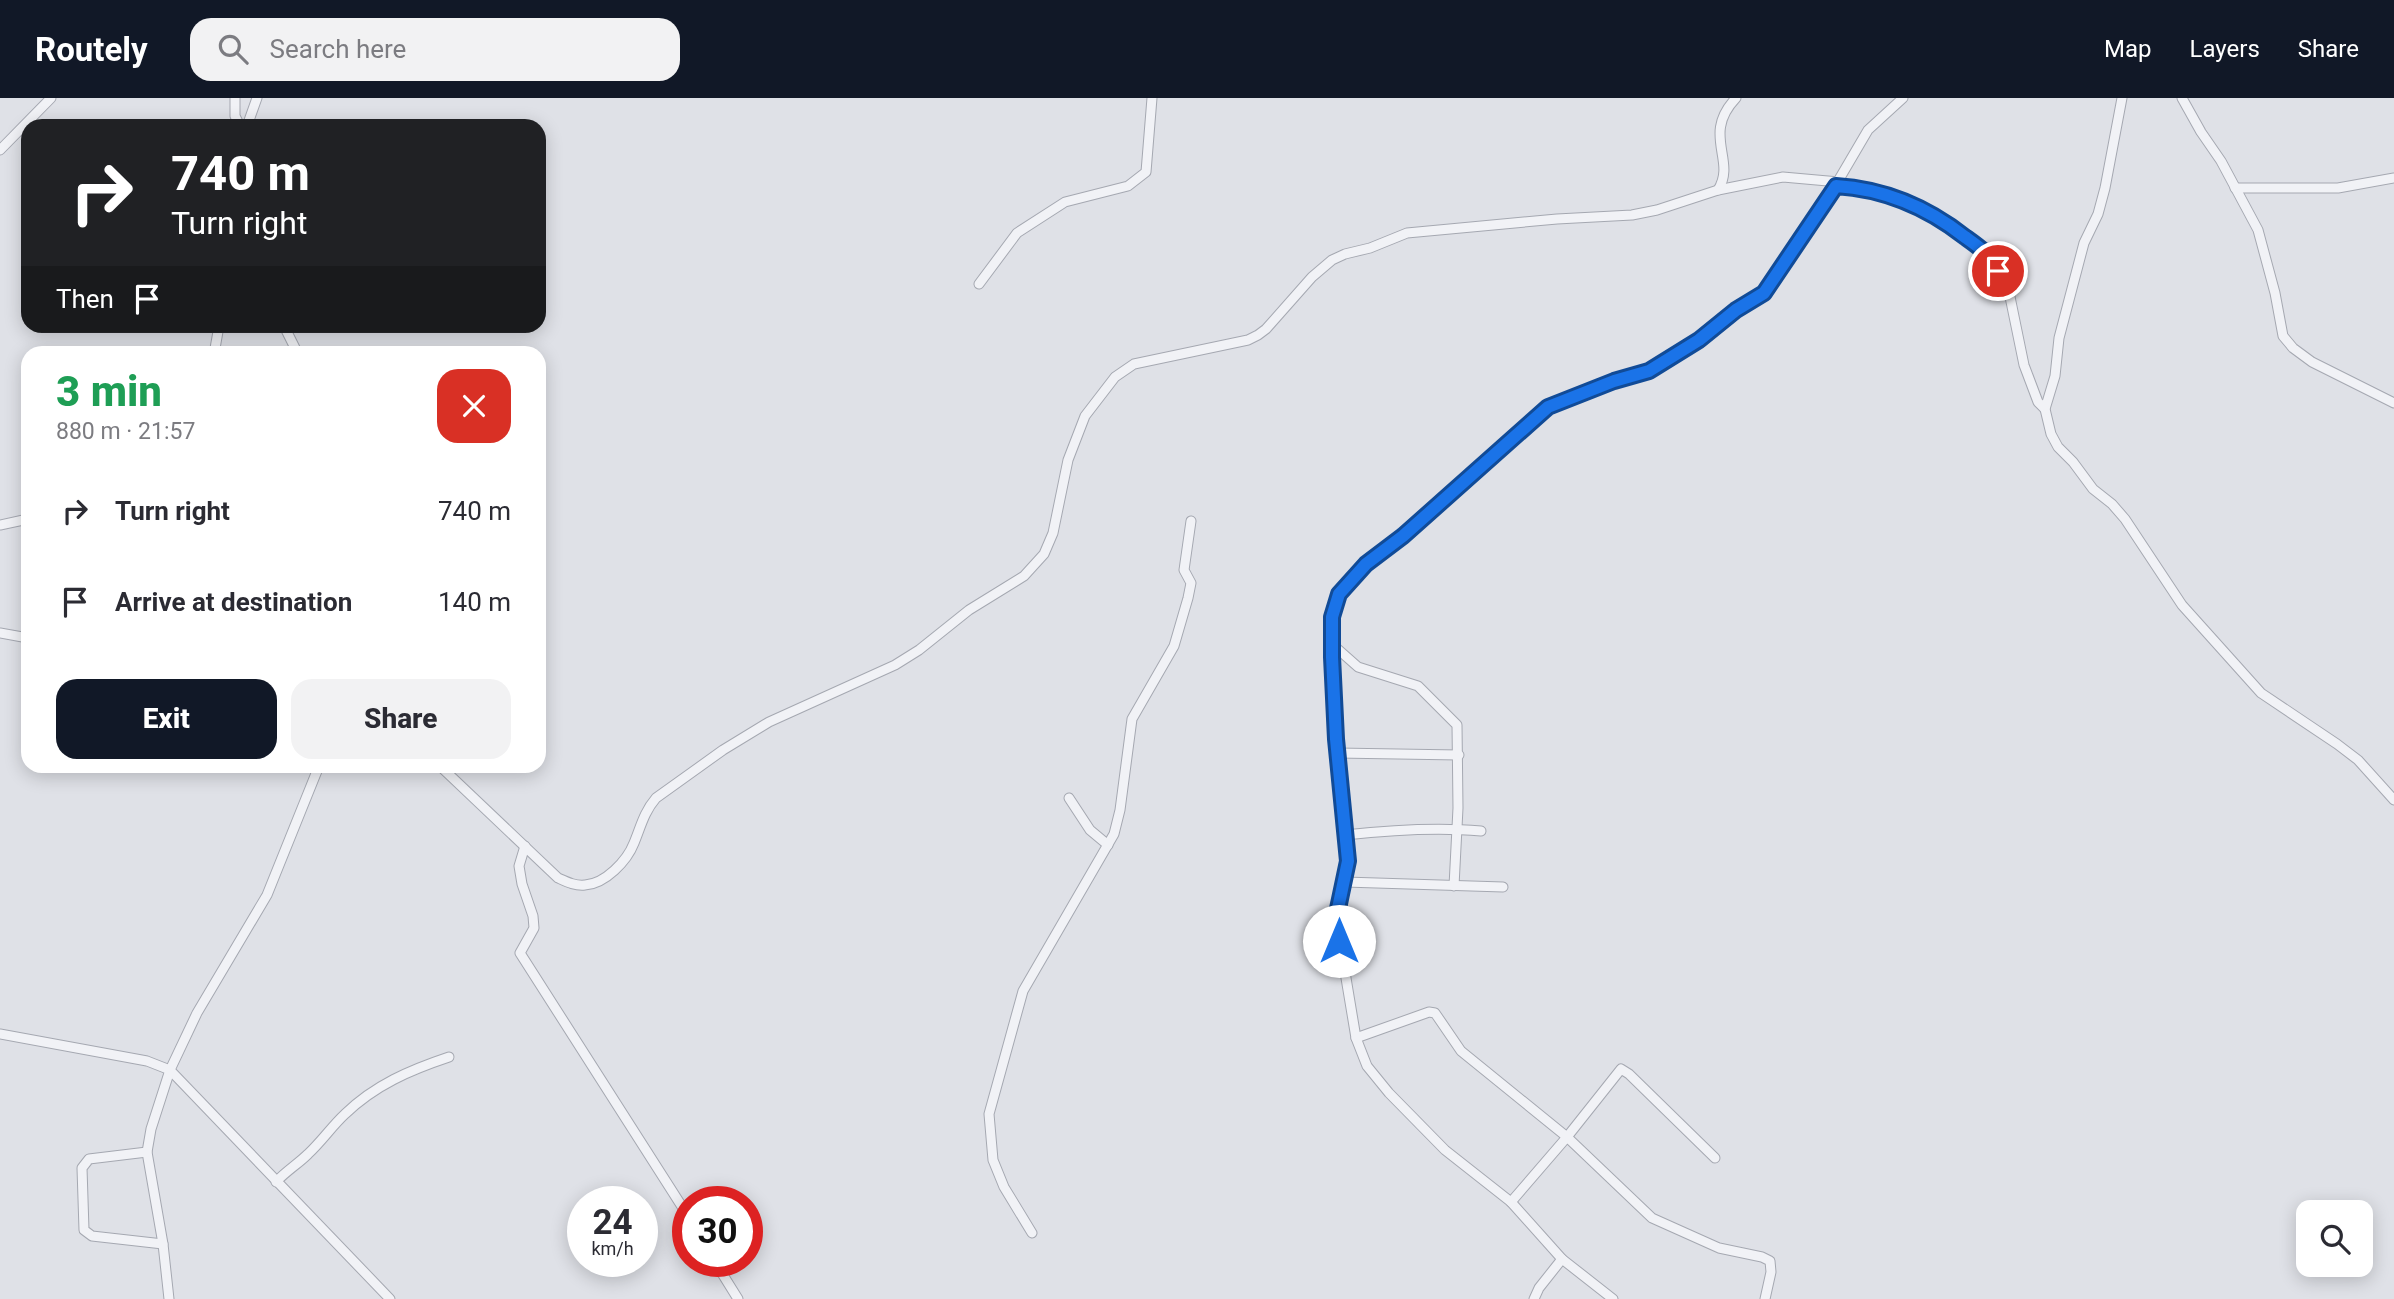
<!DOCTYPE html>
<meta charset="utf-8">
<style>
:root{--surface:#fff;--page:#f2f2f3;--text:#2b2b33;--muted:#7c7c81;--accent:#111827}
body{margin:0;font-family:Roboto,sans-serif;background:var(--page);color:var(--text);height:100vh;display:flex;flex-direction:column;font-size:26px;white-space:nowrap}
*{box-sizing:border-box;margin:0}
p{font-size:23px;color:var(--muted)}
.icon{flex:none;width:38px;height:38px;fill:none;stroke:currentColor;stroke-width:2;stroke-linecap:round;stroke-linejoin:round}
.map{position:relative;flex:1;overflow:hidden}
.panel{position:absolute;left:21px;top:248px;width:525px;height:427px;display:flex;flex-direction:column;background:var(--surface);border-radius:21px;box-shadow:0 4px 18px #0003}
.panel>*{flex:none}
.guide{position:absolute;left:21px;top:21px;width:525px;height:214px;border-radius:21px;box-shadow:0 4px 18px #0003;background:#202124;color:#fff;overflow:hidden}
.controls{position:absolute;left:2296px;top:1102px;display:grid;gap:14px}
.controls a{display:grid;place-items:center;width:77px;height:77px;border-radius:14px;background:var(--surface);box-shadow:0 4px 18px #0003;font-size:35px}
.speed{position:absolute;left:567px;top:1088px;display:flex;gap:14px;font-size:35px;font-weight:700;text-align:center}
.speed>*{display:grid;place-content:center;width:91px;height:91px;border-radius:50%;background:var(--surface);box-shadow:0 4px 18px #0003;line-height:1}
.speed small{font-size:18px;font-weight:400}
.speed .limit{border:10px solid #d22;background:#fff;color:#111}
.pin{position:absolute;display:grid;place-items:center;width:60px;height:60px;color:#fff;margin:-30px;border:4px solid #fff;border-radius:50%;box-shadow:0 2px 7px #0007}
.me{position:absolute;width:77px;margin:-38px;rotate:0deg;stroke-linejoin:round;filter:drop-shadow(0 0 5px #0008)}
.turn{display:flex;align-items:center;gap:24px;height:147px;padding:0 35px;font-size:32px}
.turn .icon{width:91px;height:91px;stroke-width:2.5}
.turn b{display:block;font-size:49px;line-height:60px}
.then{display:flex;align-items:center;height:66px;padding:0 35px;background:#0003;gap:14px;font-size:26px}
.round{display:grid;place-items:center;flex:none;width:74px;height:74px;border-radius:21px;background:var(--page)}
.summary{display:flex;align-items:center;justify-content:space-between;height:119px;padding:0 35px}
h1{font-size:42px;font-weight:800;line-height:52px;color:#1e9e55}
.primary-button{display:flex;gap:14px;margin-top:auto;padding:14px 35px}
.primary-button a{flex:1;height:80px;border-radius:21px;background:var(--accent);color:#fff;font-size:28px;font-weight:800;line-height:80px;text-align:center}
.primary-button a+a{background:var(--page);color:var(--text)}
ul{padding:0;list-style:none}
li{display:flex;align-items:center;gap:21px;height:91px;padding:0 35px}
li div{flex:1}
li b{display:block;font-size:26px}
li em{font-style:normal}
header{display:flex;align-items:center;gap:42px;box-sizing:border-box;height:98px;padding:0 35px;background:var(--accent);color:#fff}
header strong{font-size:33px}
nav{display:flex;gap:38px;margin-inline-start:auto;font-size:24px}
.search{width:490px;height:63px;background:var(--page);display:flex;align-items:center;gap:18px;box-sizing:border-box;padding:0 24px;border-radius:21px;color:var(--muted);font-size:26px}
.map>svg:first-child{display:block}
</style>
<header>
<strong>Routely</strong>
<div class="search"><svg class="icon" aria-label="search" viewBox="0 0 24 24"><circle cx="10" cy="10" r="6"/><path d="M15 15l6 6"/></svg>Search here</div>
<nav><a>Map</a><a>Layers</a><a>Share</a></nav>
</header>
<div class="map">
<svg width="2394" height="1201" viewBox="0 0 2394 1201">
<rect width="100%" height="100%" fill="#dfe1e7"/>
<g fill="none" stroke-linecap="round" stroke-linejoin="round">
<g stroke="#a5a8b1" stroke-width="11">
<g id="street">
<polyline points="235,0 235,18 240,28"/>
<polyline points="2122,0 2105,90 2098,116 2084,145 2059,240 2055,278 2045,311 2051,336 2058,349 2073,364 2093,391 2112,406 2125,421 2182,507 2261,595 2337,646 2358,662 2394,702"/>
<polyline points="2182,0 2201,34 2221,63 2258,132 2275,195 2283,238 2293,250 2312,264 2394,305"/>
<polyline points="247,28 257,0"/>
<polyline points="0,52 51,0"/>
<polyline points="1836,88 1854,89 1891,98 1917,108 1948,125 1993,161 2009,194 2024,267 2038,304 2045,311"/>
<polyline points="2235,90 2338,90 2394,80"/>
<path d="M1718 92C1737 62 1701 37 1736 0"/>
<polyline points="979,186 1017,135 1065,104 1128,88 1146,74 1152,0"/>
<polyline points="284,228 298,256"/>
<polyline points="214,256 219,228"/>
<polyline points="0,427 28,421"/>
<polyline points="0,535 28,540"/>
<polyline points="1332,546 1358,569 1418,588 1457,627 1458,710 1454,788"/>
<polyline points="1337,655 1459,657"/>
<polyline points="319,668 267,797 197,915 170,972 390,1201"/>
<path d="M440 668 558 780C567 784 575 788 585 787 605 786 627 763 634 745 641 728 644 714 656 700L723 652 769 624 895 567 919 552 969 512 1024 478 1044 456 1053 435 1068 362 1085 318 1115 279 1134 266 1248 242 1258 237 1266 231 1312 179 1332 162 1345 156 1370 150 1407 135 1557 121 1632 117 1657 112 1718 92 1783 79 1839 84"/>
<polyline points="1069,700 1090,732 1108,747"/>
<path d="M1345 737C1391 732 1435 729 1481 733"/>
<polyline points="525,748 519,768 522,786 533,818 534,830 520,855 688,1118"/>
<polyline points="1345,784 1503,789"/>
<polyline points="0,936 147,963 170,972 151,1031 147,1054 163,1146 169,1201"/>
<polyline points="1356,940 1429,914 1435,915 1461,953 1567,1039 1652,1120 1719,1150 1762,1159 1770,1163 1771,1174 1765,1201"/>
<polyline points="147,1054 89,1061 82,1070 84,1132 92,1138 163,1146"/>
<path d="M276 1084C286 1073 298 1066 308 1056 322 1043 332 1028 345 1016 375 987 410 972 449 959"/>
<polyline points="1511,1104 1567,1039 1621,971 1629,976 1715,1060"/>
<polyline points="1032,1135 1004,1089 993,1062 989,1016 1023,893 1114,736 1120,712 1132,621 1174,548 1188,500 1191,485 1184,472 1191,423"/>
<polyline points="1562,1161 1613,1201"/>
<polyline points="715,1164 738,1201"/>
<polyline points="1534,1201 1539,1190 1562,1161 1511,1104 1445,1052 1389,995 1367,968 1356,940 1336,820 1348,763 1336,641 1332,519 1339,496 1351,481 1366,466 1403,438 1548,309 1614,283 1649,273 1699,242 1736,212 1764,195 1807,129 1824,107 1868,32 1903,0"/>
</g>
</g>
<use href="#street" stroke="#f1f2f6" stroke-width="9"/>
</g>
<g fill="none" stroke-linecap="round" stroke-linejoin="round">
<g stroke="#114b97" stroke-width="18">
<path id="route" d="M1339 843 1336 820 1348 763 1336 641 1332 559V519L1339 496 1366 466 1403 438 1548 309 1614 283 1649 273 1699 242 1736 212 1764 195 1836 88C1884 91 1927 109 1965 139 1979 149 1991 157 1998 173"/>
</g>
<use href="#route" stroke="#1a73e8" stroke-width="12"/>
</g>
</svg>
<div class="controls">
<a><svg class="icon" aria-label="search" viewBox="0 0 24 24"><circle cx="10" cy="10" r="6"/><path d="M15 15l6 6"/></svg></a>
</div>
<div class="speed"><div>24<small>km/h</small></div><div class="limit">30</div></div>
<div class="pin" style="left:1998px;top:173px;background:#d93025"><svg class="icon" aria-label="arrive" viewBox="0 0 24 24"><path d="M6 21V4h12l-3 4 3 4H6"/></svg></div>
<svg class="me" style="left:1339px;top:843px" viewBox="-20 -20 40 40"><circle r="19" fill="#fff"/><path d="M0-13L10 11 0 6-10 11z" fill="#1a73e8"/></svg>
<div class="guide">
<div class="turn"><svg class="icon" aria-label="right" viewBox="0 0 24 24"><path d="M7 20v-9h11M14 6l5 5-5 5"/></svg><div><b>740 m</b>Turn right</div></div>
<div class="then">Then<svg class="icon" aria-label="arrive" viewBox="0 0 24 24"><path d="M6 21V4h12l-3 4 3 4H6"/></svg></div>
</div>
<section class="panel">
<div class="summary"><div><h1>3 min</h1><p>880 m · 21:57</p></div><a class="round" style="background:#d93025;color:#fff"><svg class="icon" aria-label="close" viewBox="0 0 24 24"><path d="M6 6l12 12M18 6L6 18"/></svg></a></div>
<ul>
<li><svg class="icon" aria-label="right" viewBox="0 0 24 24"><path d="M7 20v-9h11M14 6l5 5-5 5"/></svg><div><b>Turn right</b></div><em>740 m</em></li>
<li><svg class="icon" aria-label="arrive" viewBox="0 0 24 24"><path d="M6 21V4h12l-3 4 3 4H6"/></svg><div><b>Arrive at destination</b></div><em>140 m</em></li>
</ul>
<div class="primary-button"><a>Exit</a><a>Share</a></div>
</section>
</div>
